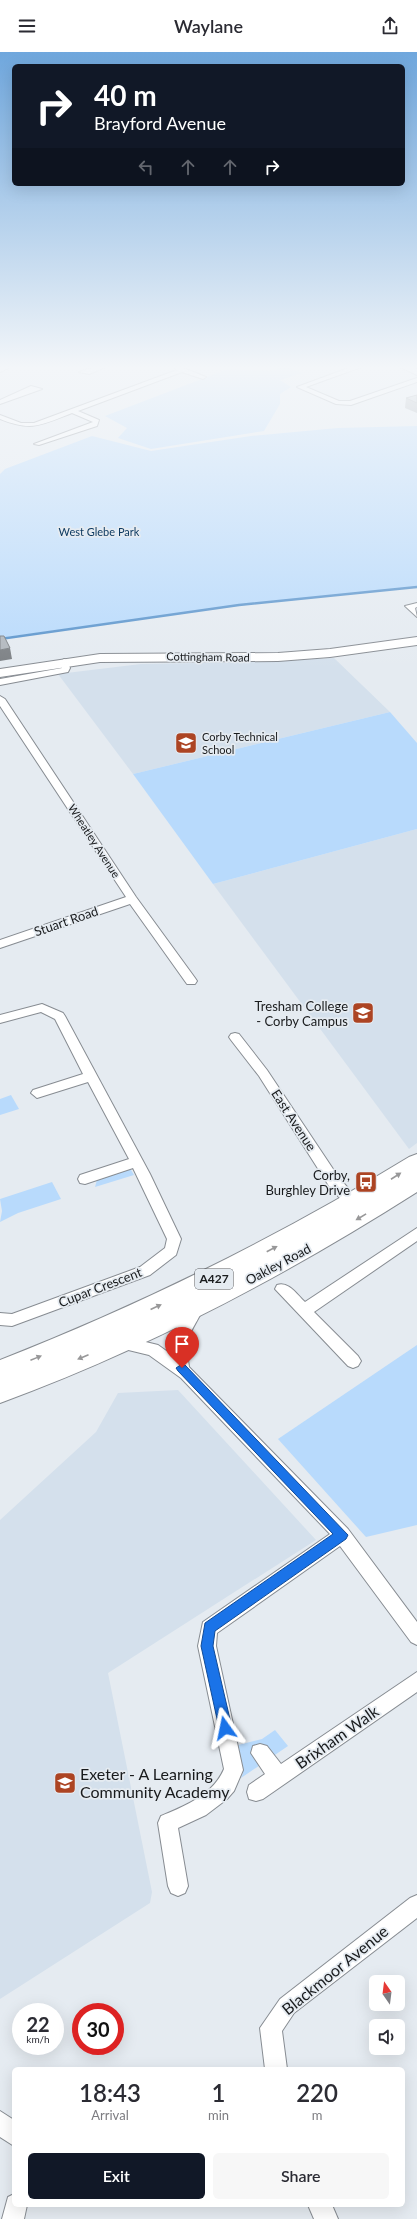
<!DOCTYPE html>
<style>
:root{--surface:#fff;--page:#f7f7f7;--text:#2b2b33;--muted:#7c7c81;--accent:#111827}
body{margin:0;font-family:Lato,sans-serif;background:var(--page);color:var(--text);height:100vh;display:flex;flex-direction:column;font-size:15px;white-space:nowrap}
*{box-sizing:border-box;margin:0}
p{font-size:13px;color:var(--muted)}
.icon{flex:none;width:22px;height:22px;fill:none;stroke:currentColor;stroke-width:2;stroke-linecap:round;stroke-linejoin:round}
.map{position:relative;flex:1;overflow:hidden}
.details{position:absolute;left:12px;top:2015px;width:393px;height:140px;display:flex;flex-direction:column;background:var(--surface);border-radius:6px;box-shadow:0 4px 16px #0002}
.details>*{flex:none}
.top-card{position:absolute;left:12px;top:12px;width:393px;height:122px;border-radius:6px;box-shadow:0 4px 16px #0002;background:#111827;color:#fff;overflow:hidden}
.needle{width:26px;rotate:346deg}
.buttons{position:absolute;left:369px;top:1923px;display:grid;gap:8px}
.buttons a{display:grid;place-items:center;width:36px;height:36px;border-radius:6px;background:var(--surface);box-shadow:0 4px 16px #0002;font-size:20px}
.speed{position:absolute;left:12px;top:1951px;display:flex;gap:8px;font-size:20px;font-weight:700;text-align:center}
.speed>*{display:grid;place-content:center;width:52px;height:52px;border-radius:50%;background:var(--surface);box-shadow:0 4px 16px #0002;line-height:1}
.speed small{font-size:10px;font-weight:400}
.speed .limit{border:6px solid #d22;background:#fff;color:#111}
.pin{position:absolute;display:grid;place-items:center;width:34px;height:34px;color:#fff;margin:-41px -17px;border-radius:50% 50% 50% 0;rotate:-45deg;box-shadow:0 0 4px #0007}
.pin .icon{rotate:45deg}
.me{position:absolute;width:44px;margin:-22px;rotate:348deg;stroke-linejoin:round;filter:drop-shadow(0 0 3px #0008)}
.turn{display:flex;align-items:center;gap:14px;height:84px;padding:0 16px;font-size:18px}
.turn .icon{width:52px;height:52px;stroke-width:2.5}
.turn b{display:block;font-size:28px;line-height:34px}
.lanes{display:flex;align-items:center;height:38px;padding:0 16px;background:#0003;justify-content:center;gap:20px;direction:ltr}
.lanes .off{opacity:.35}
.eta{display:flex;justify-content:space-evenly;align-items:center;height:68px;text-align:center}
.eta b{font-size:24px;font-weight:600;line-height:28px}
.primary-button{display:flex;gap:8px;margin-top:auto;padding:8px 16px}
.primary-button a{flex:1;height:46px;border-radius:6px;background:var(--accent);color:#fff;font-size:16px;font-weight:600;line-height:46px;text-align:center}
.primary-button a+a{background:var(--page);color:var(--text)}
header{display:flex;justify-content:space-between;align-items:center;height:52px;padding:0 16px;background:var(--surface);font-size:18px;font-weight:600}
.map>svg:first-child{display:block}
</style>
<header><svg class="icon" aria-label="menu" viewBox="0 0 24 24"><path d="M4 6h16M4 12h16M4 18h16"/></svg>Waylane<svg class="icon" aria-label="share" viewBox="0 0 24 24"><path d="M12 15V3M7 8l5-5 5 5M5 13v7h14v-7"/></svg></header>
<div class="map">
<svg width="417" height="2167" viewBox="0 0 417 2167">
<rect width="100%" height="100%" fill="#e5ebf1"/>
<g fill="#d4e0ec">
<polygon points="334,606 390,660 133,722 58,622 141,612 260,610"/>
<polygon points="417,777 417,1091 409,1097 213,832"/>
<polygon points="178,1338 316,1488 108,1621 152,1840 150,1851 0,1947 0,1468 96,1380 118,1341"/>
</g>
<g fill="#b8dafc">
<polygon points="286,314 302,321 280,328 291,335 280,342 280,352 264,379 151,397 118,386 127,376 105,364 228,317 271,319"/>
<polygon points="417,374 417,535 239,553 0,586 0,422 5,417 92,384 151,399 251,384 338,376"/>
<polygon points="390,660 417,691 417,777 213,832 133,722"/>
<polygon points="11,1043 19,1057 0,1063 0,1047"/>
<polygon points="125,1118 131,1118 134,1123 95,1135 97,1128 100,1126"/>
<polygon points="52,1130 61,1147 18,1161 0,1170 2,1159 0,1147"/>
<polygon points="417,1293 417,1473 366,1485 278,1387"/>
<polygon points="275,1678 288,1694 241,1726 243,1721 238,1693 262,1687"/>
</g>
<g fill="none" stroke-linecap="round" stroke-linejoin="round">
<polyline stroke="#5a94cc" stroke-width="2.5" points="0,587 239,553 417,535"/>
<g stroke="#878c92" stroke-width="2">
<g id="street">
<polygon points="99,314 108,314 89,322 79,320"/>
<path d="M172 314H178L206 325 203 327 182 320 78 359 99 368 97 374 39 393 34 392 93 370 72 361C41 373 32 380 0 367V363L21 371H34L177 318Z"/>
<polygon points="354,314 364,314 306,335 339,349 350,349 417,326 417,330 351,353 336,352 297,335"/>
<polygon points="31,334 42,337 0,352 0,348"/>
<polygon points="417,551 417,555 415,556 417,565 405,554"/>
<polygon points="64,607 67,608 70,616 68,620 0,633 0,627 62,616 60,610"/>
<polygon points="0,644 5,647 136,845 195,926 197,929 195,932 187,932 130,852 0,896 0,888 126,845 0,654"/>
<polygon points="42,952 63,961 65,964 150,1122 181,1187 176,1203 150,1223 12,1274 0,1273 0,1261 12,1262 140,1215 165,1196 167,1187 133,1116 85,1132 80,1131 78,1127 80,1123 129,1107 88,1030 37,1046 31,1041 33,1038 83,1022 55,967 41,960 0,971 0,963"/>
<polygon points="235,981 239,982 267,1018 339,1126 358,1147 360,1151 358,1155 353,1156 348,1155 329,1134 259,1024 231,988 229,985 231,982"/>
<path d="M417 1176V1189L314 1260 358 1304 361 1309 358 1314 353 1316 348 1314 275 1237 277 1233C289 1229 297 1243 305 1250Z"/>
<path d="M197 1249 202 1251 204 1255C191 1283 184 1281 189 1315L348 1477 417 1570V1593L411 1590 340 1494 217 1581 216 1594 243 1718 234 1739 227 1747 206 1763 178 1776 188 1834 185 1841 178 1844 171 1841 168 1834 158 1771 161 1764C185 1754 213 1743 224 1717L198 1594 203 1570 330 1482 181 1326 149 1303 116 1295 114 1290 116 1285 121 1284 158 1293 172 1303C171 1287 180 1255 197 1249Z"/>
<polygon points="417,1620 417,1640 263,1747 256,1749 249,1747 247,1740 249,1733 265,1722 251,1701 253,1694 260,1692 267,1694 281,1712"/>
<polygon points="417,1843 417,1866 294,1961 282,1979 287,2017 265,2017 260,1976 280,1947 410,1846"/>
<polygon points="0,2059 14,2068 14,2094 0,2085"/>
<polygon points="14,2142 14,2153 27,2153 24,2167 2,2167 8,2145"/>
<polygon points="308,2153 332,2153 338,2167 314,2167"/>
</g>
</g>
<g stroke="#878c92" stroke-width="2">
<g id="secondary">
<polygon points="0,314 12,314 0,320"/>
<polygon points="398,314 410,314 417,317 417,323"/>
<polygon points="417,585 417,593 330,605 278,609 100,610 0,625 0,617 100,602 278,601 330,597"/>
</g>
</g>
<g stroke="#878c92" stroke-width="2">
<path id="highway" d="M417 1102V1140C285 1224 147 1297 0 1351V1308C143 1252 278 1185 409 1105Z"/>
</g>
<use href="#street" fill="#fff" fill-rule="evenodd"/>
<use href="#secondary" fill="#fff" fill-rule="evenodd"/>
<use href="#highway" fill="#fff" fill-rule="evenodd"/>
</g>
<polygon fill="#989da3" points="417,343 417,361 405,356 406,346"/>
<polygon fill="#7c8084" points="10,596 12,607 0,609 0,598"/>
<g fill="#b1b7bd" stroke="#7c8084">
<polygon points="417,343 417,351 406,346"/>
<polygon points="0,584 4,584 10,596 0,598"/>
</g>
<defs><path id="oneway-solid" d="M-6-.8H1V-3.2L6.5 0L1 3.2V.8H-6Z"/></defs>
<g fill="#989899">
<use href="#oneway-solid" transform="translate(396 1124) rotate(-33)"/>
<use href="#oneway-solid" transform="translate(361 1165) rotate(149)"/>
<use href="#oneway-solid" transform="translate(272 1197) rotate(-28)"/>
<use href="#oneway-solid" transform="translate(156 1255) rotate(-25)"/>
<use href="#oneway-solid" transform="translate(83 1305) rotate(157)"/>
<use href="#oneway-solid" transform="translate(36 1306) rotate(-22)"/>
</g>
<linearGradient id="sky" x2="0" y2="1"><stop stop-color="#6fa7dd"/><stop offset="0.51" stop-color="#f3f6f9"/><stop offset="1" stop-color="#f3f6f9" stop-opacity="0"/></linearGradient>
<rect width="417" height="618" fill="url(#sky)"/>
<polygon fill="#1a73e8" stroke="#114b97" points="182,1312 185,1313 348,1483 346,1487 215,1579 213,1594 232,1676 230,1681 225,1683 221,1681 219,1676 201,1594 205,1571 333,1482 178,1319 176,1316"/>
<defs>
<g id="school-square" transform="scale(1.15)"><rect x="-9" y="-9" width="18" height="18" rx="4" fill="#ac4423" stroke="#e5ebf1"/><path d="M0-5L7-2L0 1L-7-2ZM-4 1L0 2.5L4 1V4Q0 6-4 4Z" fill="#fff"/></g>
<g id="university-square" transform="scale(1.15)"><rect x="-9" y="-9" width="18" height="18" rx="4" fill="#ac4423" stroke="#e5ebf1"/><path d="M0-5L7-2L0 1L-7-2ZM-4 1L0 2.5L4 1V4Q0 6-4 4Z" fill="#fff"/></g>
<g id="bus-square" transform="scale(1.15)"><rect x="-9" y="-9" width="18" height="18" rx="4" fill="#ac4423" stroke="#e5ebf1"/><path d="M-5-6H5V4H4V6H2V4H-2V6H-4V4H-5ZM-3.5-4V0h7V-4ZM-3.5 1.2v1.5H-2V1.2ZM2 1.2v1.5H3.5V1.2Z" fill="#fff"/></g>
</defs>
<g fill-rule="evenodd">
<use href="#school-square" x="186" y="691"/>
<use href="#university-square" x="363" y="961"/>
<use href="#bus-square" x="366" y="1130"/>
<use href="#school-square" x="65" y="1731"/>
</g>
<g text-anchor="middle" stroke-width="3.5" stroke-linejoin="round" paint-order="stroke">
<g font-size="11" fill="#0f3b61" stroke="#e5ebf1">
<text x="99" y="484">West Glebe Park</text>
</g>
<g font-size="11" fill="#191b1d" stroke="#e5ebf1">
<text transform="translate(208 605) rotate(1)" y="4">Cottingham Road</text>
<text transform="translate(94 789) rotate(57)" y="4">Wheatley Avenue</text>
</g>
<g font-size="11" fill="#191b1d" stroke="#e5ebf1" text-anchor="start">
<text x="202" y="689">Corby Technical<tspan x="202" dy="13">School</tspan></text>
</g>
<rect fill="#e5ebf1" stroke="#56595d" stroke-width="1" x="195" y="1217" width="38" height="20" rx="3"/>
<g font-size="12" font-weight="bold" fill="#191b1d">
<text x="214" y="1231">A427</text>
</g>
<g font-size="13" fill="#191b1d" stroke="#e5ebf1">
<text transform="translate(66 869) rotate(-19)" y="5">Stuart Road</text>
<text transform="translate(294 1068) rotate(57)" y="5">East Avenue</text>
<text transform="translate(278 1212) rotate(-28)" y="5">Oakley Road</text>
<text transform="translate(100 1235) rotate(-21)" y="5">Cupar Crescent</text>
</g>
<g font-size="13" fill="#191b1d" stroke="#e5ebf1" text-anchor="end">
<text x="348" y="959">Tresham College<tspan x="348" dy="15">- Corby Campus</tspan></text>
<text x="350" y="1128">Corby,<tspan x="350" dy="15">Burghley Drive</tspan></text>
</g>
<g font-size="16" fill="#191b1d" stroke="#e5ebf1">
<text transform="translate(337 1685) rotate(-35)" y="6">Brixham Walk</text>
<text transform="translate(335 1918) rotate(-39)" y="6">Blackmoor Avenue</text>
</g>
<g font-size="16" fill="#191b1d" stroke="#e5ebf1" text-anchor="start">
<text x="80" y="1728">Exeter - A Learning<tspan x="80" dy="18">Community Academy</tspan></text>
</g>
</g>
</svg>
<div class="buttons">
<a><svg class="needle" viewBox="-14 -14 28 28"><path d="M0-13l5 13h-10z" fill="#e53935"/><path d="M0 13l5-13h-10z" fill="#7c7c81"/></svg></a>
<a><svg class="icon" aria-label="sound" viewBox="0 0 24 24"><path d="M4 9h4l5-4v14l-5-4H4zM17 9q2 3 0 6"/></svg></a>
</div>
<div class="speed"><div>22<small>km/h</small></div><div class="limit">30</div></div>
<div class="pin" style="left:182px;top:1316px;background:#d93025"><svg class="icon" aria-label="arrive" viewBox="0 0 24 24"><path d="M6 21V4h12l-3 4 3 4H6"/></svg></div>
<svg class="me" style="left:225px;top:1676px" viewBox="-20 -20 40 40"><path d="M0-17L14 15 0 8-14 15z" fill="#1a73e8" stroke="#fff" stroke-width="4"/></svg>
<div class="top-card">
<div class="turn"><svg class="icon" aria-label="right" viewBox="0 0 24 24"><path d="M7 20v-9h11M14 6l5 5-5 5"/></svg><div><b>40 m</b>Brayford Avenue</div></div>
<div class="lanes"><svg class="icon off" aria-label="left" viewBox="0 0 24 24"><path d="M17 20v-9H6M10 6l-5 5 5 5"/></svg><svg class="icon off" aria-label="ahead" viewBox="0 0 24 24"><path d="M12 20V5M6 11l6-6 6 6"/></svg><svg class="icon off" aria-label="ahead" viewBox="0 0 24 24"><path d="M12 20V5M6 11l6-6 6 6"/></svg><svg class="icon" aria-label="right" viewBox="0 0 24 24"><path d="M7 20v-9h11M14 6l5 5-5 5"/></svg></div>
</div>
<section class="details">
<div class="eta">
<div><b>18:43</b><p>Arrival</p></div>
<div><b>1</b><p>min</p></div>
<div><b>220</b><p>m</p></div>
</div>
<div class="primary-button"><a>Exit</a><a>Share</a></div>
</section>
</div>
